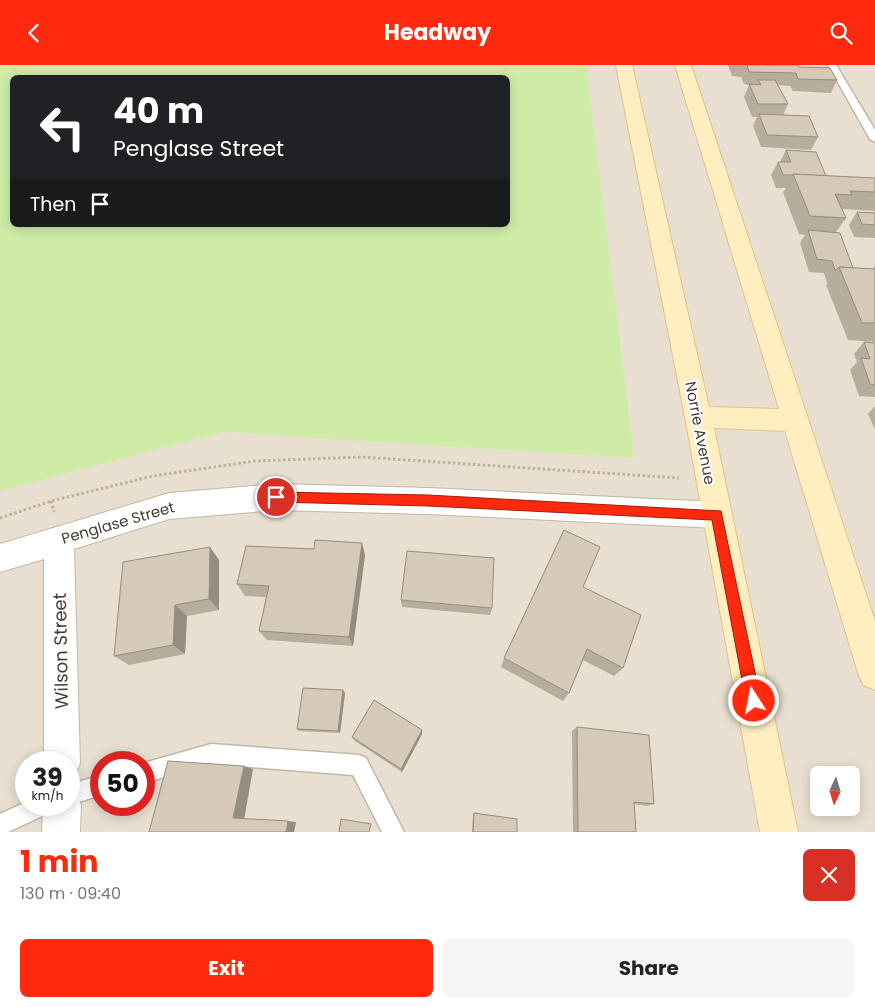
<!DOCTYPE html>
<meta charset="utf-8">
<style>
:root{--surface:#fff;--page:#f6f6f6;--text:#222;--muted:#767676;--accent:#ff2a0d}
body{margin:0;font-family:Poppins,sans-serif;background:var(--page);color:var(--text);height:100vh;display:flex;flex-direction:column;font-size:19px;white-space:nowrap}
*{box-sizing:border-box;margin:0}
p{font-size:16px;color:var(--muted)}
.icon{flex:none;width:28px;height:28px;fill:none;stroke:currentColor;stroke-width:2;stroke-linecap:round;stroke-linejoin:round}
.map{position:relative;height:767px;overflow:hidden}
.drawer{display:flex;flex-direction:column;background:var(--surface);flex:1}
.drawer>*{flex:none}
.guide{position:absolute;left:10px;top:10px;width:500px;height:152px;border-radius:8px;box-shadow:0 2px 12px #0003;background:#202124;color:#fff;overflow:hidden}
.needle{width:32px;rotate:184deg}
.fabs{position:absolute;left:810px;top:701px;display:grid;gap:10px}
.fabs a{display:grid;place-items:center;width:50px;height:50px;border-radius:8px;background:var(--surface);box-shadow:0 2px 12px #0003;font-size:25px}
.speed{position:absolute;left:15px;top:686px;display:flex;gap:10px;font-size:25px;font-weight:700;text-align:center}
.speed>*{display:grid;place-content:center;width:65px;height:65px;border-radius:50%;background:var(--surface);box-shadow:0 2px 12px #0003;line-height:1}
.speed small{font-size:12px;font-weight:400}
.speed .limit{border:8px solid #d22;background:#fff;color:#111}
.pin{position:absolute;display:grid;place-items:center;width:42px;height:42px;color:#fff;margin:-21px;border:2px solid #fff;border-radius:50%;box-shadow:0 1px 5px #0007}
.me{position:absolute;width:55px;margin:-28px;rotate:349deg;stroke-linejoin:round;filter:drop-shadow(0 0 4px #0008)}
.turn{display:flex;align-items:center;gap:18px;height:105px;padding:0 20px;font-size:22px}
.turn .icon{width:65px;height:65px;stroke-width:2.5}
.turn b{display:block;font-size:35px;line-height:42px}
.then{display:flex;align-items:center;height:48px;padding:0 20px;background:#0003;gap:10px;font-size:19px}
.round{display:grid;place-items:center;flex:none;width:52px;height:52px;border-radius:8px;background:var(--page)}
.head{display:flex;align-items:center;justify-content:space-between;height:85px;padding:0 20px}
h1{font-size:30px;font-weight:700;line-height:38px;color:var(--accent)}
.cta{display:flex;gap:10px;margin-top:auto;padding:10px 20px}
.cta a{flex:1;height:58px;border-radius:8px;background:var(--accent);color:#fff;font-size:20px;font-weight:700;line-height:58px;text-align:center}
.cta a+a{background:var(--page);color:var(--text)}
header{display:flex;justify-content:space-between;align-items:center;height:65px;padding:0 20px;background:var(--accent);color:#fff;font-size:22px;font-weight:700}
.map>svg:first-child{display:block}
</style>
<header><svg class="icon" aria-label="back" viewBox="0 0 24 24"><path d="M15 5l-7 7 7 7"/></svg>Headway<svg class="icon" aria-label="search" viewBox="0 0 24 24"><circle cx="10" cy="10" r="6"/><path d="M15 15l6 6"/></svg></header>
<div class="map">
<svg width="875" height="767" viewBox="0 0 875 767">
<rect width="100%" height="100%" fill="#f3eee2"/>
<path fill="#e8dfd0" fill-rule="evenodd" d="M0 0H875V767H0ZM12 12H508V160H12ZM26 698H69V740H26ZM101 698H144V740H101ZM819 710H851V742H819Z"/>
<path fill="#cfeca6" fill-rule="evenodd" d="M0 0H586L634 393 223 367 0 426ZM12 12H508V160H12Z"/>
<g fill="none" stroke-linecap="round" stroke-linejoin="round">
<g stroke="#c2b8a7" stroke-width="3">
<g id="service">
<polygon points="828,0 836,0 875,65 875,77 870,74"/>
<polygon points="211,679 359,690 366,693 404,767 382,767 353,710 211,699 144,718 144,698"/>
<polygon points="101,710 101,730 69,740 68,740 69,720"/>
<polygon points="26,737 26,740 54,740 51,747 8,767 0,767 0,749"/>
</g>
</g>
<g stroke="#c2b8a7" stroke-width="2">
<g id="minor">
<polygon points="276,419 428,423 717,437 727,441 732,450 727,459 717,463 428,449 276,445 169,454 74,484 80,698 75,711 69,714 69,698 44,698 44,494 0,507 0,479 169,428"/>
<polygon points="69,724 75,727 81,740 80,767 42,767 43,740 69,740"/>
</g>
</g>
<g stroke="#dbc58e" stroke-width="2">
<polygon id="secondary" points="616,0 632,0 709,342 779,344 675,0 691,0 875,556 875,625 863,620 858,608 785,366 714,363 798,767 760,767 685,352"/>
</g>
<g stroke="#c3b194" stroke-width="3" stroke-dasharray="2.5 2.5" stroke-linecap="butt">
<polyline points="51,436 54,447"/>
<polyline points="0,453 51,436 153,411 255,396 362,392 679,413"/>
</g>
<use href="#service" fill="#fff" fill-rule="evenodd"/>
<use href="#minor" fill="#fff" fill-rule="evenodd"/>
<use href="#secondary" fill="#ffeec0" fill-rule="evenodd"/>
</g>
<g fill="#b7ad9d">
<polygon points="728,0 798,0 799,2 837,15 831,28 793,26 790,21 777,20 788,39 783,50 818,72 811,85 761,82 753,61 757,52 752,52 744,32 749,20 744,19 741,12 732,11"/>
<polygon points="786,85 826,111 875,113 875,146 843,144 842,145 846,153 836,167 853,203 873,204 875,200 875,277 848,275 826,220 828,218 827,218 824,208 809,207 800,178 805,170 799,169 783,127 786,123 776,123 771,110 778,97 780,97"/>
<polygon points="857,147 875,148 875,173 854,172 849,160"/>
<polygon points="864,277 875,278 875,332 859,331 850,305 857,297 854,289"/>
<polygon points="875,341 875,365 868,349"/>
<polygon points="362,478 365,490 353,581 267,575 259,566 266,532 245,531 237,519 314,484"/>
<polygon points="219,495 219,545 187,551 185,589 129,600 114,591"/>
<polygon points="583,522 623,603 614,611 583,595 569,628 563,636 501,602 504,593"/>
<polygon points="401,535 492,543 490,550 402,542"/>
<polygon points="343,625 345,628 340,668 299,666 297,664"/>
<polygon points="577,662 654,739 646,741 634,739 636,767 573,767 572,666"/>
<polygon points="422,669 402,707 355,676 352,672"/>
<polygon points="474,748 517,767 472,767 473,749"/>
</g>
<g fill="#958d80">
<polygon points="362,478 365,490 353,581 349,572"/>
<polygon points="210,482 219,495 219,545 209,534"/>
<polygon points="175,540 187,551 185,589 173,580"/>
<polygon points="343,625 345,628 340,668 338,666"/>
<polygon points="422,665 422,669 402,707 401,704"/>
<polygon points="244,701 253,704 244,755 233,753"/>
<polygon points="288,756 296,757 294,767 286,767"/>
</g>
<g fill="#d5c9b7" stroke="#958d80">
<polygon points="747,0 798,0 799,2 830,3 837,15 798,14 796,8 749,7"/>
<polygon points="758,15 775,15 788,39 758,39 749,19 761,20"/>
<polygon points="759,49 809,51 818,72 767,70"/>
<polygon points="786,85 816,87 826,111 793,109 792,110 783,110 778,97 791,97"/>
<polygon points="793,109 875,113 875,127 850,126 852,130 835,129 846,153 810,151"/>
<polygon points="857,147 875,148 875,160 862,159"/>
<polygon points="808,165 840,168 853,203 839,202 836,205 835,205 832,196 817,194"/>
<polygon points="839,202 875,204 875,258 862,258"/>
<polygon points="864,277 875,278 875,320 870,319 861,293 870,294"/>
<polygon points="564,465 600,482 583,522 641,550 623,603 587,584 569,628 504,593"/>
<polygon points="315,475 362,478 349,572 259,566 269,521 237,519 246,481 314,484"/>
<polygon points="210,482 209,534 175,540 173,580 114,591 123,497"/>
<polygon points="407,486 494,493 492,543 401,535"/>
<polygon points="303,623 343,625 338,666 297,664"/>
<polygon points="374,635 422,665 401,704 352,672"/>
<polygon points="577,662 649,670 654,739 634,737 636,767 578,767"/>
<polygon points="168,696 244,701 233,753 288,756 286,767 149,767"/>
<polygon points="474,748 517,754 517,767 473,767"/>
<polygon points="341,754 371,759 369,767 339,767"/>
</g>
<polygon fill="#ff2a0d" stroke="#a61b08" points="276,427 428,430 721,446 761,636 759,641 754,644 749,641 746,636 712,455 428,441 276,437 270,432"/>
<g text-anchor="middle" stroke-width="4" stroke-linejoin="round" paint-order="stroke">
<g font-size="15" fill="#453d32" stroke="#fff">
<text transform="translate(700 368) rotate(79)" y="5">Norrie Avenue</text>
<text transform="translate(118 458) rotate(-16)" y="5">Penglase Street</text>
</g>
<g font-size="18" fill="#453d32" stroke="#fff">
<text transform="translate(61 586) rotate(-91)" y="6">Wilson Street</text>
</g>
</g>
</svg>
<div class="fabs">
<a><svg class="needle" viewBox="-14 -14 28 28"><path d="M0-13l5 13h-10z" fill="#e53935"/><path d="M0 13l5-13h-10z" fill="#767676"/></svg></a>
</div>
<div class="speed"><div>39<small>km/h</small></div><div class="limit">50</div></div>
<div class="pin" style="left:276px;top:432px;background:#d93025"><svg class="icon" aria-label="arrive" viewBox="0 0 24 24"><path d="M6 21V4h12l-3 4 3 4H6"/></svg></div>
<svg class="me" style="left:754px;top:636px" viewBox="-20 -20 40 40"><circle r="17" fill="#ff2a0d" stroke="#fff" stroke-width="3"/><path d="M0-11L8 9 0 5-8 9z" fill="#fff"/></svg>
<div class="guide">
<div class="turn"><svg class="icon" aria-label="left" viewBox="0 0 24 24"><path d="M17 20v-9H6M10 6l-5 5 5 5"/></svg><div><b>40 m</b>Penglase Street</div></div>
<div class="then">Then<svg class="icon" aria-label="arrive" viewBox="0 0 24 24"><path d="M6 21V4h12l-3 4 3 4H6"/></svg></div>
</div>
</div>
<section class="drawer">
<div class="head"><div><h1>1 min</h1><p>130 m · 09:40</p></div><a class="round" style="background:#d93025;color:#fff"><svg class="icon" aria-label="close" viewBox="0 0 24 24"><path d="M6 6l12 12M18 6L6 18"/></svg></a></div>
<div class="cta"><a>Exit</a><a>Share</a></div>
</section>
